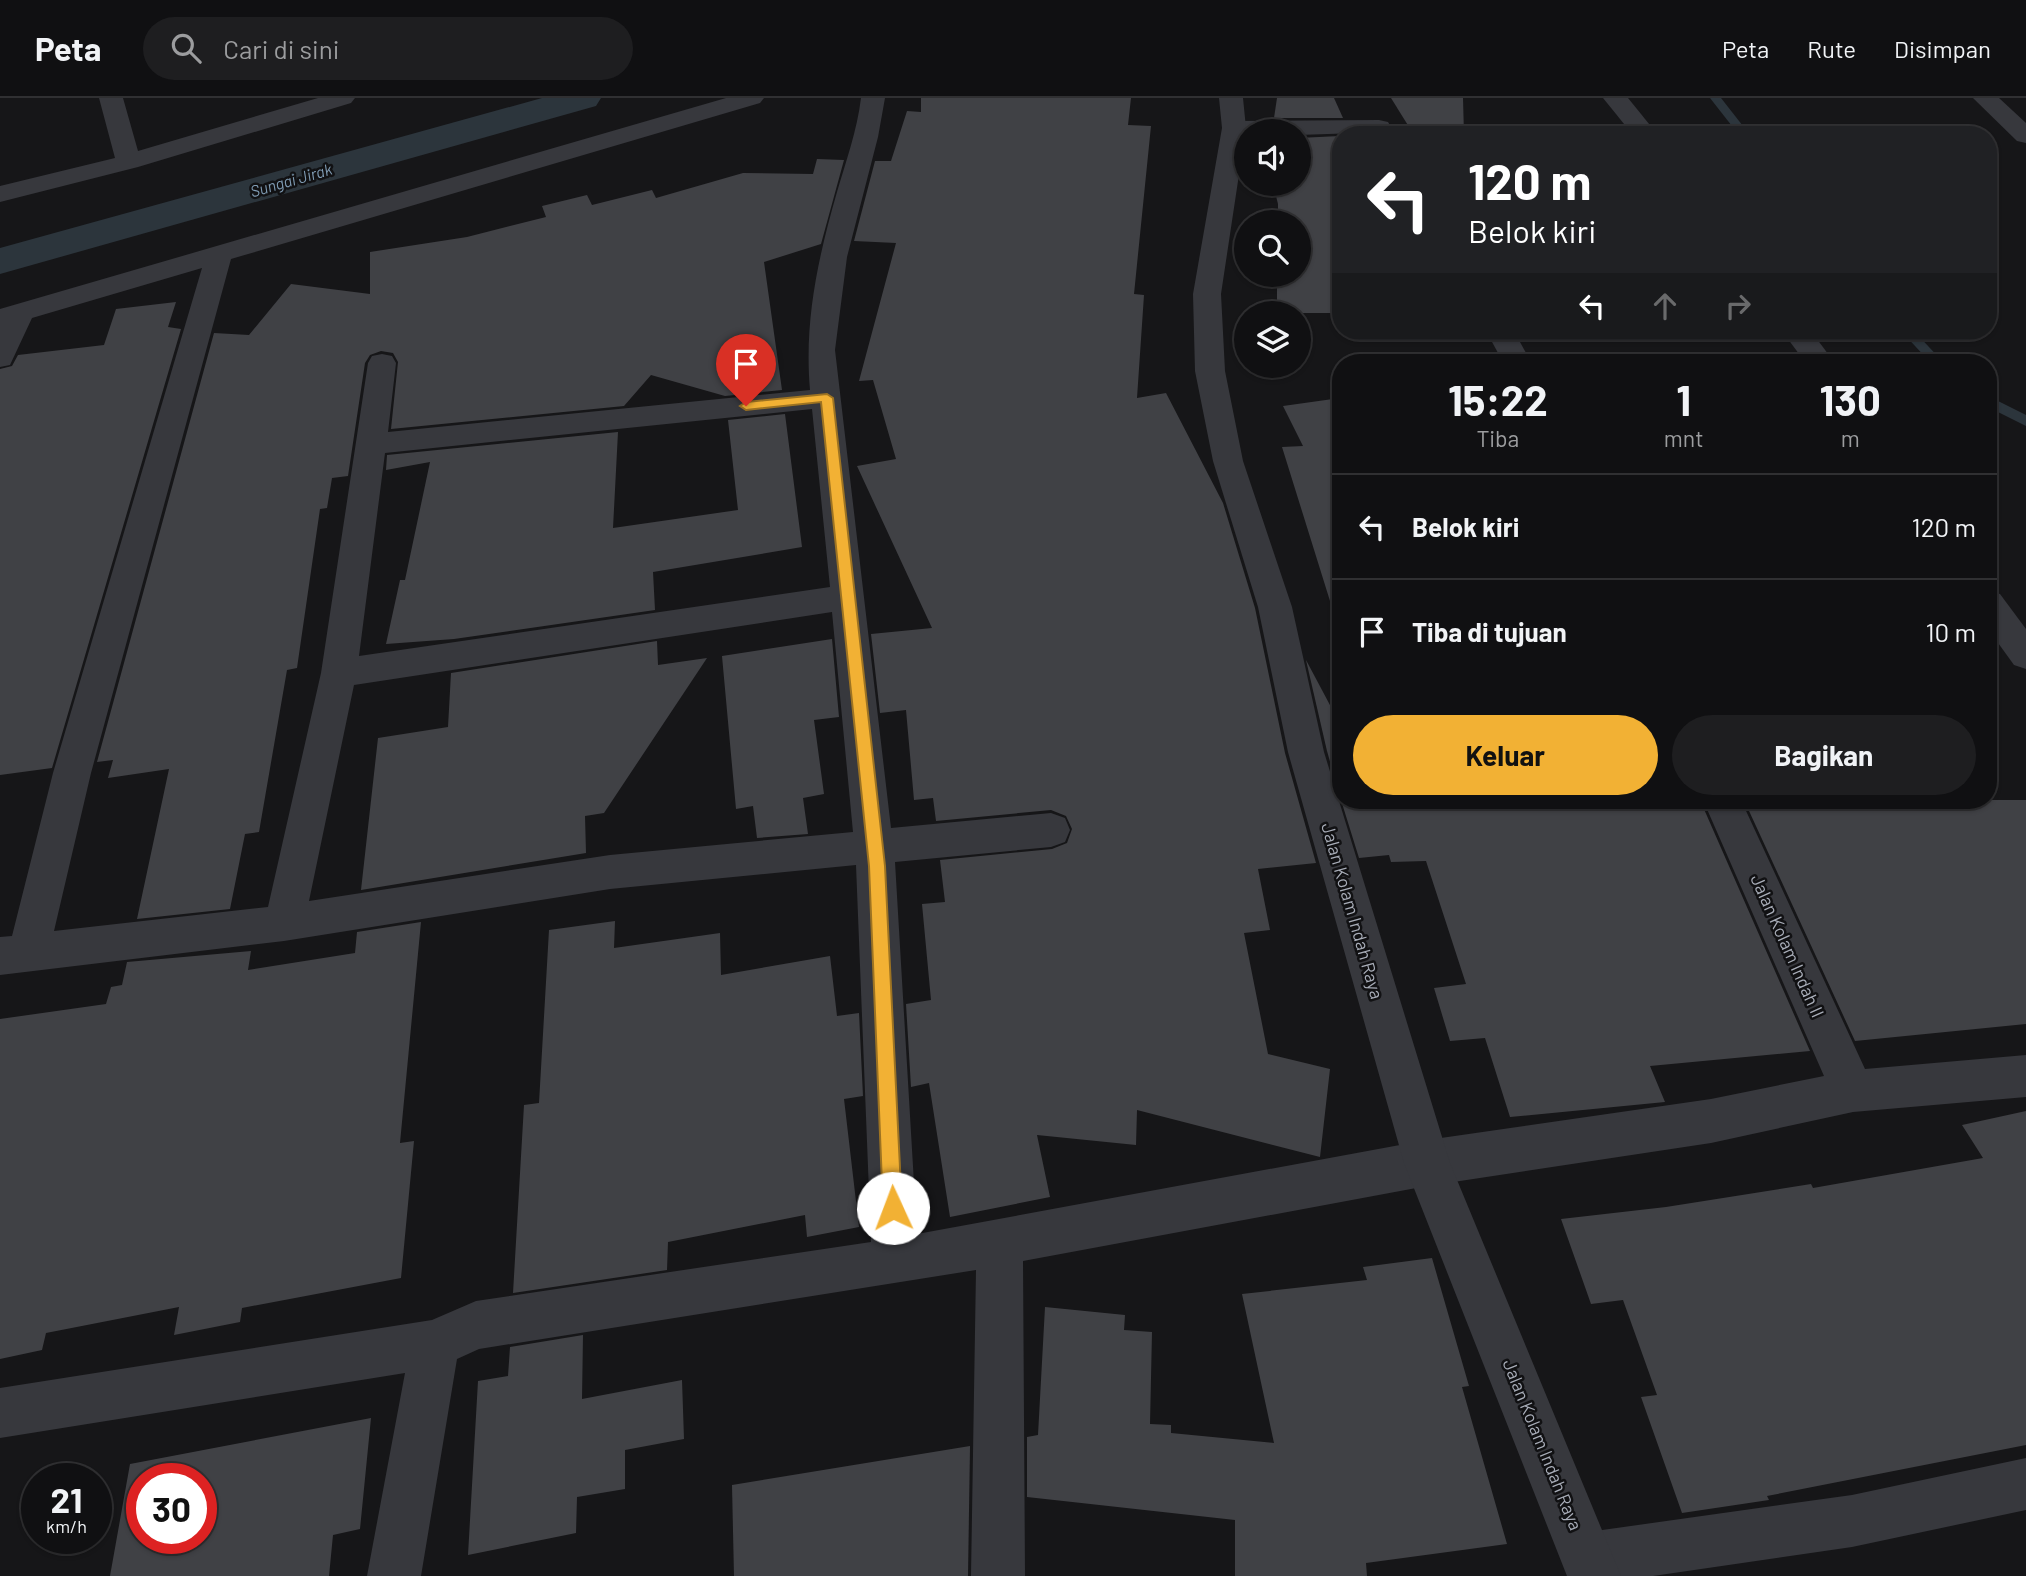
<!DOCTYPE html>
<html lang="id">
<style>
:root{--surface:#101012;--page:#1e1e20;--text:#f1f3f6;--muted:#9c9d9f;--line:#303032;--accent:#f2b134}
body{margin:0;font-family:Barlow,sans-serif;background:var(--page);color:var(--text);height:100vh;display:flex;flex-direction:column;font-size:26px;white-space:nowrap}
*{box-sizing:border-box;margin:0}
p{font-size:23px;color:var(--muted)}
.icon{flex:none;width:38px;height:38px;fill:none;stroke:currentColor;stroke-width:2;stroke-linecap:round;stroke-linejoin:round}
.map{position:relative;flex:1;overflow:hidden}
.sheet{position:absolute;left:1332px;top:256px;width:665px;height:455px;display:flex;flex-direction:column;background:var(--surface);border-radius:28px;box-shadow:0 2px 5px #0004,0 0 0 2px var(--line)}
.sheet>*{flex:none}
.top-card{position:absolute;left:1332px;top:28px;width:665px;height:214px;border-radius:28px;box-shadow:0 2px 5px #0004,0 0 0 2px var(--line);background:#202124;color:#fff;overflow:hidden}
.fabs{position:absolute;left:1234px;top:21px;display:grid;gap:14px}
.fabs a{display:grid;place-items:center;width:77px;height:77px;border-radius:50%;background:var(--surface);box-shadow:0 2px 5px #0004,0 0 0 2px var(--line);font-size:35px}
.speed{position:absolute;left:21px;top:1365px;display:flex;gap:14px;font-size:35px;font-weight:700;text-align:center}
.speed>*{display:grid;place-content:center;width:91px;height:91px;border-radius:50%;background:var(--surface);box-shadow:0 2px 5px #0004,0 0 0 2px var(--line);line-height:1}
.speed small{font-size:18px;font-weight:400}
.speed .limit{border:10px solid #d22;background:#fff;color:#111}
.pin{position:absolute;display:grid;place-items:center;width:60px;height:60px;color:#fff;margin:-72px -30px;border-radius:50% 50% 50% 0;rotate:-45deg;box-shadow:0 0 7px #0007}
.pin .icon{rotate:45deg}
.me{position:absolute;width:77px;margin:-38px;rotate:358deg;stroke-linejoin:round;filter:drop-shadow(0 0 5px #0008)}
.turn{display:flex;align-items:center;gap:24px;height:147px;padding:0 21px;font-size:32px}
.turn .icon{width:91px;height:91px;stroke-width:2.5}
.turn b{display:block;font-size:49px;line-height:60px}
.lanes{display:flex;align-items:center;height:66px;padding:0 21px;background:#0003;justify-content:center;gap:35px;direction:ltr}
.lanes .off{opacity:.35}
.eta{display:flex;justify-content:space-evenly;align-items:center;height:119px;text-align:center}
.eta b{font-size:42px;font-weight:700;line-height:49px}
.button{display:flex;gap:14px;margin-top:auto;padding:14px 21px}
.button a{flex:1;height:80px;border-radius:42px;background:var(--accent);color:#111;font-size:28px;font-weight:700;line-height:80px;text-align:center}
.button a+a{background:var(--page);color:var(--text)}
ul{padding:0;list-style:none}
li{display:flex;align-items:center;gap:21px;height:105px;padding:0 21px;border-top:2px solid var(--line)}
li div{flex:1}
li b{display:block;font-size:26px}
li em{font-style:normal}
header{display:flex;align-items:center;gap:42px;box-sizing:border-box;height:98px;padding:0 35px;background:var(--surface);border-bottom:2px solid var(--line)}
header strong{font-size:33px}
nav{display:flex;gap:38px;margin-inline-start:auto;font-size:24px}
.search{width:490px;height:63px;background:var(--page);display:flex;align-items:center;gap:18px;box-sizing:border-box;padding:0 24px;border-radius:38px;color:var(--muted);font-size:26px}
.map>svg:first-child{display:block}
</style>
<header>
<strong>Peta</strong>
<div class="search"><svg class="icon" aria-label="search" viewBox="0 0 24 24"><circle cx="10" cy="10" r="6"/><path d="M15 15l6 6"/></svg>Cari di sini</div>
<nav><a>Peta</a><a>Rute</a><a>Disimpan</a></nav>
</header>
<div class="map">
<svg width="2026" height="1478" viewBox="0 0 2026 1478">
<rect width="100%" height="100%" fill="#161618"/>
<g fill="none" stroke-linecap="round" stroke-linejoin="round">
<g fill="#2c353c" fill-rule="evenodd">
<polygon points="1710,0 1721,0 1750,37 1739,37"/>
<polygon points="1901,233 1914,233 1943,264 1930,264"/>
<polygon points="1988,298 2026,317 2026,328 1988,309"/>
</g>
<polygon fill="#2c353c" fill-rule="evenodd" points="542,0 601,0 596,8 0,176 0,150"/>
</g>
<g fill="#404145" fill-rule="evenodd">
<polygon points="921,0 1131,0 1128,27 1151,28 1134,196 1144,197 1137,300 1166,295 1223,405 1255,510 1285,655 1316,765 1258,771 1270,832 1244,835 1268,956 1330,971 1320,1059 1137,1012 1136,1047 1037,1037 1050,1099 950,1119 929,985 911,989 906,906 931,902 922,806 945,804 940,762 1052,751 1067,745 1072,731 1066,718 1051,712 936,723 933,700 914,702 906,612 880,615 871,536 932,530 857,368 896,361 873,282 859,283 896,145 854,143 875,63 891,63 907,13 921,14"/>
<polygon points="1277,0 1334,0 1343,20 1274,20"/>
<polygon points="1391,0 1463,0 1464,37 1414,37"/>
<polygon points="1340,38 1340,215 1277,215 1277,177 1298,177 1298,124 1278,124 1278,106 1273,86 1298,86 1298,40"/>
<polygon points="817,61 844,62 821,146 764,164 782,292 725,298 651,277 624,308 391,331 398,264 393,255 381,253 370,257 365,265 348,378 332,380 327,410 320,411 297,570 287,572 259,734 245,736 230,811 137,821 169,671 108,680 113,662 97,664 214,235 249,237 291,186 370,196 370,154 467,139 546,119 542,108 587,97 592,107 652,92 656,100 743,75 813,76"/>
<polygon points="176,204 168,229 181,231 52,670 0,677 0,271 12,268 18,257 104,247 116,211"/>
<polygon points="1340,300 1340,501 1330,503 1282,349 1303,348 1283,308"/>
<polygon points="785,316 802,449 653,474 655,512 454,541 386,546 400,482 405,482 430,364 386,372 387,357 618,334 613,430 738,412 728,322"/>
<polygon points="832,541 839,619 814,622 824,696 803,700 808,736 757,740 753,708 736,711 722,558"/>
<polygon points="657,543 658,567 707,560 604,715 585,718 586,755 361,792 378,640 448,629 451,575"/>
<polygon points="1306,562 1340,626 1340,699 1327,653"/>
<polygon points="1341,702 1700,702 1810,953 1650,968 1665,1004 1510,1019 1485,940 1450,943 1434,890 1466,886 1426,763 1391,764 1389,757 1359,760"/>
<polygon points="1744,702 1830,702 1831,712 1889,702 2026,702 2026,926 1855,943"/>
<polygon points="615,823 614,850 720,835 721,877 830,858 837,918 859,915 863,998 844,1001 859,1129 807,1139 805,1117 668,1144 667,1172 513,1195 524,1007 539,1005 549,832"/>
<polygon points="421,824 400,1045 414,1043 401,1180 242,1210 240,1224 174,1237 179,1209 46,1235 42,1252 0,1261 0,921 106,906 111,889 122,887 127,864 251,853 248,872 355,855 357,834"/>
<polygon points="2026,1013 2026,1347 1767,1398 1769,1402 1682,1415 1641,1299 1657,1297 1623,1202 1591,1206 1561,1121 1666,1109 1811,1086 1813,1090 1983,1060 1962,1027"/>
<polygon points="1432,1160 1469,1288 1462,1289 1507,1446 1366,1465 1367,1478 1235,1478 1235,1422 1027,1399 1027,1339 1038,1337 1045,1209 1125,1217 1124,1232 1152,1234 1150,1326 1171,1327 1171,1335 1274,1345 1242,1196 1367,1182 1363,1169"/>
<polygon points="583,1237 582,1301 682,1282 684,1341 625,1352 625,1391 577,1399 576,1435 468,1457 478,1283 508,1278 510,1249"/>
<path d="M371 1320 360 1431 333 1437 329 1478H110L130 1366ZM142 1381H201V1440H142Z"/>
<polygon points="970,1348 968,1478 734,1478 732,1387"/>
</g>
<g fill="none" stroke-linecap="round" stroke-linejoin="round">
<g fill="#37383d" fill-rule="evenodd">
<polygon points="99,0 123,0 138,53 318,0 355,0 351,5 138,69 0,104 0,88 115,60"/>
<path d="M726 0H764L760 5 231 161 91 675 54 833 268 809 321 575 368 265 372 258 382 256 392 258 396 265 388 334 810 292C804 223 818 160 837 94 846 63 857 33 861 0H885L878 39 847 159 835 252 891 730 1051 715 1065 720 1070 732 1065 744 1051 749 895 764 917 1136 1427 1042 1711 1001 1824 978 1703 702H1741L1865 971 2026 957V999L1853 1014 1711 1045 1427 1088 1023 1163 1025 1478H971L976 1172 479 1251 457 1261 421 1478H367L405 1275 0 1340V1290L432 1222 476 1203 871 1144 856 767 610 791 284 843 0 877V839L12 838 53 675 202 170 32 220 10 267 0 269V211ZM812 311 830 489 359 558 385 355ZM832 514 853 734 610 757 309 803 354 587Z"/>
<polygon points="1603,0 1628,0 1658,37 1633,37"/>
<polygon points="1973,0 1999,0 2026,25 2026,45 2017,43"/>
<polygon points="1379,22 1388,24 1391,29 1388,34 1298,37 1298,33 1246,33 1246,37 1225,35 1222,30 1225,25 1234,23"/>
<polygon points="1486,233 1514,233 1531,264 1503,264"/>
<polygon points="1782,233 1811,233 1834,264 1805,264"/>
<polygon points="1988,492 2000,496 2026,531 2026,571 2014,567 1988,531"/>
<polygon points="2026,1360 2026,1412 1852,1449 1653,1478 1569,1478 1561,1461 1569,1442 1588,1434 1852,1397"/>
</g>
<polygon fill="#37383d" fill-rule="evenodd" points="1219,0 1243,0 1246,30 1221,196 1225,273 1243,363 1292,509 1324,654 1450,1065 1621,1478 1567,1478 1404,1065 1288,654 1258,509 1213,363 1195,273 1193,196 1222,30"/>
</g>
<polygon fill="#f2b134" stroke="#9d7322" stroke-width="2" points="827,296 833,300 885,768 902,1110 899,1117 893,1120 886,1117 883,1110 869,768 821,304 746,312 740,308 746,304"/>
<g text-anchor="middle" stroke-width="5" stroke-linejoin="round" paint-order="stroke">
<g font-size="16" font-style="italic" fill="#7f9bb3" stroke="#111113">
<text transform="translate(291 82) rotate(-16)" y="6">Sungai Jirak</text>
</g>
<g font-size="18" fill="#a8adb8" stroke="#111113">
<text transform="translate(1352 813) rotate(74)" y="6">Jalan Kolam Indah Raya</text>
<text transform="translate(1787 848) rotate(66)" y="6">Jalan Kolam Indah II</text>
<text transform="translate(1542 1347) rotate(68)" y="6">Jalan Kolam Indah Raya</text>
</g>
</g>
</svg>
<div class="fabs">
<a><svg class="icon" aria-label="sound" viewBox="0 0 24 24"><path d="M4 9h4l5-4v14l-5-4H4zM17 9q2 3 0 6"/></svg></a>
<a><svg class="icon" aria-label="search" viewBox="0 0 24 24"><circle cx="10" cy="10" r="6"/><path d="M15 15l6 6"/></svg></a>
<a><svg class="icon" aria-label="layers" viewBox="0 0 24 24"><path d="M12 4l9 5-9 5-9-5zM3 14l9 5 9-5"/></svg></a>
</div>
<div class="speed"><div>21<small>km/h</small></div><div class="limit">30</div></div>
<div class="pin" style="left:746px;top:308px;background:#d93025"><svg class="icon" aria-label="arrive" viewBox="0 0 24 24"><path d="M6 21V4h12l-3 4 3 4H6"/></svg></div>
<svg class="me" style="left:893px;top:1110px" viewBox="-20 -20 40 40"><circle r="19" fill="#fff"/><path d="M0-13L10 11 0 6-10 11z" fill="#f2b134"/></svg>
<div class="top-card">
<div class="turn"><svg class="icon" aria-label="left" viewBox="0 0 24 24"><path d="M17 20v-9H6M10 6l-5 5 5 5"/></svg><div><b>120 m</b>Belok kiri</div></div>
<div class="lanes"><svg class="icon" aria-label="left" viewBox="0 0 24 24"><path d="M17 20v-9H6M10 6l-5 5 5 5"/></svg><svg class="icon off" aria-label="ahead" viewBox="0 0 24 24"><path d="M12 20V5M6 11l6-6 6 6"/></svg><svg class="icon off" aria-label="right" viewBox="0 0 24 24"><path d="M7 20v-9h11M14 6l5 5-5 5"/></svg></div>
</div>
<section class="sheet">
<div class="eta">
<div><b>15:22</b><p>Tiba</p></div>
<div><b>1</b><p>mnt</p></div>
<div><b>130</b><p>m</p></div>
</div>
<ul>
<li><svg class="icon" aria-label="left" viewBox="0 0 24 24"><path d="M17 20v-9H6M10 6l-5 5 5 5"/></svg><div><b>Belok kiri</b></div><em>120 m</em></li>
<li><svg class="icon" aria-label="arrive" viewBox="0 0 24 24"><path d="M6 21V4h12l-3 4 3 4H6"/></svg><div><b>Tiba di tujuan</b></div><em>10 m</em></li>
</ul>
<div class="button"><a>Keluar</a><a>Bagikan</a></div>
</section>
</div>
